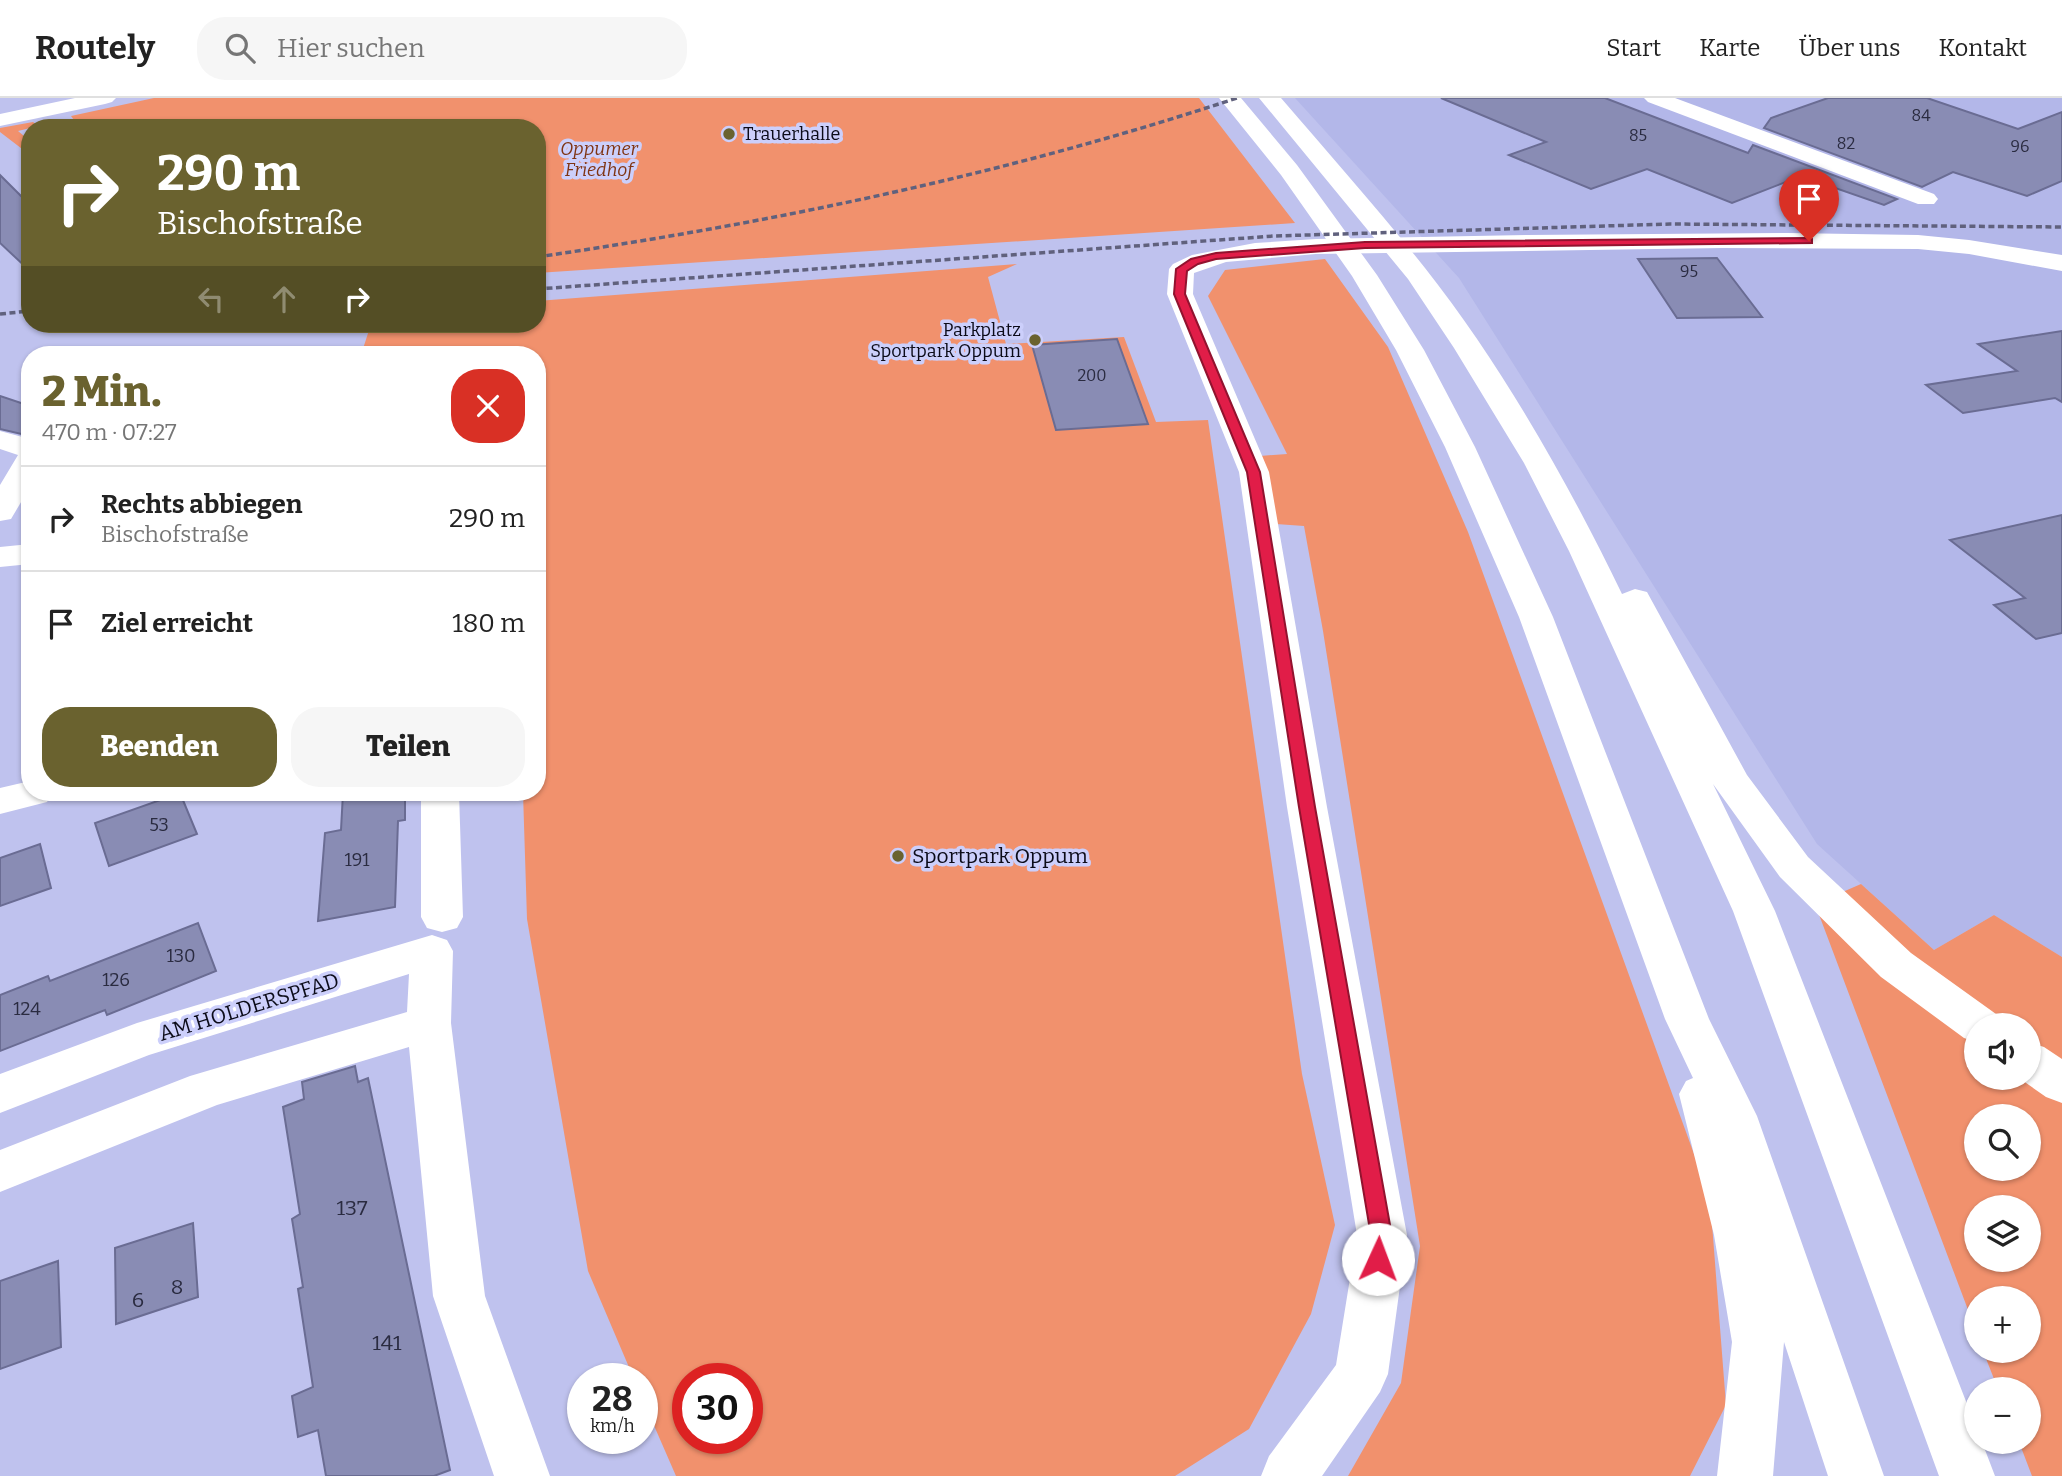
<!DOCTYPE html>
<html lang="de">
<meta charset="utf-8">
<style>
:root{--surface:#fff;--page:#f6f6f6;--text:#222;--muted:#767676;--line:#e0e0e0;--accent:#6a622f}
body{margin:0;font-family:Bitter,serif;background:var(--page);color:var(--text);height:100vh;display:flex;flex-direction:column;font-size:26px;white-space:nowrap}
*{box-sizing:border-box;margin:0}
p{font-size:23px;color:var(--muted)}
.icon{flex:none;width:38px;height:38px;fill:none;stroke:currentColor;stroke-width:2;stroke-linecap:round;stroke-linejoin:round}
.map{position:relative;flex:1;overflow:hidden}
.sheet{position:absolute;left:21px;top:248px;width:525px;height:455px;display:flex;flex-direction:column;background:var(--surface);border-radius:28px;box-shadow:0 2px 5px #0004}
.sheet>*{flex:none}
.top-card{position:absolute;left:21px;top:21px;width:525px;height:214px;border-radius:28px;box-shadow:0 2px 5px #0004;background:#6a622f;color:#fff;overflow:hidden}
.controls{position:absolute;left:1964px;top:915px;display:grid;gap:14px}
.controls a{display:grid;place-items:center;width:77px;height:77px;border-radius:50%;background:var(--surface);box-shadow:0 2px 5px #0004;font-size:35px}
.speed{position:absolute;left:567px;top:1265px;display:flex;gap:14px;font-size:35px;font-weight:700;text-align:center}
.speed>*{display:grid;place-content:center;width:91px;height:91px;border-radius:50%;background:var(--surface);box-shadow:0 2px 5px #0004;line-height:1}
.speed small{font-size:18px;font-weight:400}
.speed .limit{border:10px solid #d22;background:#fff;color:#111}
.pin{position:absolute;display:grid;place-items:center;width:60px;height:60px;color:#fff;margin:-72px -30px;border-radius:50% 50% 50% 0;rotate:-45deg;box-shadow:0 0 7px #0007}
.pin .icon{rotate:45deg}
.me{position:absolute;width:77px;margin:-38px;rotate:2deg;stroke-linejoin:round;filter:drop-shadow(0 0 5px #0008)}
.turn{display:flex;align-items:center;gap:24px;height:147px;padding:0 21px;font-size:32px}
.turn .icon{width:91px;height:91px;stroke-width:2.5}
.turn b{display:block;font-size:49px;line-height:60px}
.lanes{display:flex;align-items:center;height:66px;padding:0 21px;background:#0003;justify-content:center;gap:35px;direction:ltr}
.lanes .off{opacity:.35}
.round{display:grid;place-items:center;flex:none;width:74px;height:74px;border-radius:28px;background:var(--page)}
.summary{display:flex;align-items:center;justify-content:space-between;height:119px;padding:0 21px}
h1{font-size:42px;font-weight:800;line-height:52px;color:var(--accent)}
.primary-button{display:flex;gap:14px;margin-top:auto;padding:14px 21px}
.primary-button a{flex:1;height:80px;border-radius:28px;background:var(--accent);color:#fff;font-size:28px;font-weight:800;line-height:80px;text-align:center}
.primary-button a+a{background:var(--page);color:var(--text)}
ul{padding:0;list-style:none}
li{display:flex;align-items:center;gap:21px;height:105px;padding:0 21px;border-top:2px solid var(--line)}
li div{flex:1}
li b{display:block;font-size:26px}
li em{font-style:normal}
header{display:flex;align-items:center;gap:42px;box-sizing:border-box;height:98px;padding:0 35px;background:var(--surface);border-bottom:2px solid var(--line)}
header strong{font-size:33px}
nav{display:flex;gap:38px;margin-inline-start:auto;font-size:24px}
.search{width:490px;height:63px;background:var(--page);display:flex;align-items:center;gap:18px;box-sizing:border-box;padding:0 24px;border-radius:28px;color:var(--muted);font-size:26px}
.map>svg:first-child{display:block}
</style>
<header>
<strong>Routely</strong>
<div class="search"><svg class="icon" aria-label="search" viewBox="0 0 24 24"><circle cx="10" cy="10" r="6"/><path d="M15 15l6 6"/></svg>Hier suchen</div>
<nav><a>Start</a><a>Karte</a><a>Über uns</a><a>Kontakt</a></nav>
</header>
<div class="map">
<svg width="2062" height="1378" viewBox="0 0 2062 1378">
<rect width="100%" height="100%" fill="#bfc2ee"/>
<polygon fill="#b3b7e9" points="1295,0 2062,0 2062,859 1994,817 1934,852 1817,746 1459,180"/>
<g fill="#f1916d" fill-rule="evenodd">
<polygon points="154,0 1199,0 1295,125 537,175 537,30 80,30 71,18"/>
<polygon points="33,24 38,28 18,33 30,43 30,57 0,34 0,30"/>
<polygon points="1325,161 1388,249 1468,434 1710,1100 1726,1307 1690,1378 1348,1378 1401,1285 1420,1148 1323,533 1304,428 1276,426 1260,358 1287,356 1208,198 1225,172"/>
<path d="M1017 166 988 179 1006 246 1124 239 1156 324 1208 322 1302 976 1335 1127 1311 1216 1249 1331 1175 1378H676L642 1300V1281H634L588 1173 527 821 523 695H537V257H361L371 226H537V203ZM688 1281H747V1340H688Z"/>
<path d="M1861 786 1934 852 1994 817 2062 859V1378H2032L2019 1344H2028V1292L1998 1291 1983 1253H2028V1200H1976V1233L1815 806ZM1976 928H2028V980H1976ZM1976 1018H2028V1071H1976ZM1976 1110H2028V1162H1976Z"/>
</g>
<g fill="#898cb4" stroke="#6a6c93" stroke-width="2">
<polygon points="1441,0 1605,0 1748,55 1753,47 1897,101 1884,107 1801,78 1732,105 1647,71 1591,91 1509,57 1546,44"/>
<polygon points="1828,0 1927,0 2018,31 2062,14 2062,83 2027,98 1953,74 1922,89 1764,30 1771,20"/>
<polygon points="0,77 30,107 30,173 0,145"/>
<polygon points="1717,160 1762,219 1677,220 1638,161"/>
<polygon points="2062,233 2062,304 2055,300 1963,315 1926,287 2017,273 1978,246"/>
<polygon points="1117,241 1148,326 1056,332 1032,247"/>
<polygon points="0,298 30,308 30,338 0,331"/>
<polygon points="2062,417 2062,535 2036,541 1994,507 2025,500 1950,442"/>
<polygon points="180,695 197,736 109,768 95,725"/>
<polygon points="343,695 405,695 405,722 398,723 395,809 318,823 325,735 341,732"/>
<polygon points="40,746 51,790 0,808 0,760"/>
<polygon points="198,825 216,873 107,917 105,912 0,953 0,897 48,878 50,883"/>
<polygon points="355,968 358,984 368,980 450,1372 434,1378 326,1378 318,1332 298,1339 292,1298 313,1289 298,1191 303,1189 292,1121 300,1116 283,1009 304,1001 302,984"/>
<polygon points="193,1125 198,1199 116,1226 115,1150"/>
<polygon points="58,1163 61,1249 0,1271 0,1183"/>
</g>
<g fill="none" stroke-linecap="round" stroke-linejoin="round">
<g fill="#fff" fill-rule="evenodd">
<polygon points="75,0 116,0 112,4 105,6 0,28 0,16"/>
<polygon points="1644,0 1675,0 1934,96 1938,101 1934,106 1918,106 1648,4"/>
<polygon points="1788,135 1918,137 1969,142 2062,157 2062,173 1969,156 1918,151 1722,150 1316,156 1226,164 1194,175 1193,196 1269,374 1327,709 1407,1137 1388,1276 1380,1294 1322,1378 1261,1378 1269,1358 1336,1267 1357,1137 1287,709 1239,374 1167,196 1169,171 1173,166 1192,157 1255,145 1316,141 1526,137"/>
<polygon points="0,333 30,341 30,389 11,421 0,423 0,387 18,357 0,351"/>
<polygon points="30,446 30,466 0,469 0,449"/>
<polygon points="30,683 30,695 52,695 47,704 0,716 0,690"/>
<polygon points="421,695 459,695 463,819 457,830 442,834 427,830 421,819"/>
<polygon points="432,837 447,842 453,853 451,925 485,1198 550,1378 494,1378 433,1198 409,949 217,1007 0,1094 0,1052 190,978 407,914 409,876 149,957 0,1015 0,976 137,925"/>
</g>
<g fill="#fff" fill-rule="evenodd">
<polygon points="1219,0 1241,0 1297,67 1377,177 1424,252 1475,349 1553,519 1709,921 1757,1018 1884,1378 1828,1378 1784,1244 1773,1378 1717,1378 1732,1244 1714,1137 1679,996 1686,983 1693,980 1665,921 1519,519 1445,349 1396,252 1352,178 1281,77"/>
<path d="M1259 0H1281C1329 56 1379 112 1425 170 1501 266 1569 386 1622 496L1635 491 1647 494 1747 677 1808 759 1911 855 1996 916 2002 928H1976V944L1964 940 1881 879 1780 779 1713 686 1775 813 1976 1329V1344H1982L1995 1378H1939L1733 813 1569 453 1524 365 1454 250 1408 181Z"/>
<polygon points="2028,944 2044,949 2062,961 2062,1005 2046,999 2019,980 2028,980"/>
</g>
<g stroke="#60617d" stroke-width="3.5" stroke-dasharray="6 3.5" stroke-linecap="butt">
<path d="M537 159C777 124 1007 76 1237 0"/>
<polyline points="537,191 1274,138 1670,126 2062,129"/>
<polyline points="0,216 30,213"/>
</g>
</g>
<polygon fill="#e11d48" stroke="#92132f" stroke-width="2" points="1809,140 1812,141 1812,145 1365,150 1216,161 1198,166 1187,173 1185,196 1260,374 1315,709 1392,1138 1386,1167 1378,1170 1371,1167 1368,1161 1371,1138 1299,709 1247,374 1174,196 1176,171 1191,161 1216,155 1365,144"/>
<g fill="#6a622f" stroke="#cccffb" stroke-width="2.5">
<circle cx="729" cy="36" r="7"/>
<circle cx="1035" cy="242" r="7"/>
<circle cx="898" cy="758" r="7"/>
</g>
<g text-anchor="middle" stroke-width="7" stroke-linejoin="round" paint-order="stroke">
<g font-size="16" fill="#2a2b40">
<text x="1921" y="23">84</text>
<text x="1638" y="43">85</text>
<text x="1846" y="51">82</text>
<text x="2020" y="54">96</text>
<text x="1689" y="179">95</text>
<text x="1092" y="283">200</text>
</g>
<g font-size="18" fill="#0b0b19" stroke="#cccffb" text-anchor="start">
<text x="743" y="42">Trauerhalle</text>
<text x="1021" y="238" text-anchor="end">Parkplatz<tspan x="1021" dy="21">Sportpark Oppum</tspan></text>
</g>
<g font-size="18" font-style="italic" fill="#7f3413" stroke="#cccffb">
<text x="599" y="57">Oppumer<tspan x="599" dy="21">Friedhof</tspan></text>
</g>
<g font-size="18" fill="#2a2b40">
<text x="159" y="733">53</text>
<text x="357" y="768">191</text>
<text x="181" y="864">130</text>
<text x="116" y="888">126</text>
<text x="27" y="917">124</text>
</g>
<g font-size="21" fill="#0b0b19" stroke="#cccffb" text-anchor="start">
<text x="912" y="765">Sportpark Oppum</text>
</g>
<g font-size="21" fill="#0b0b19" stroke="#cccffb">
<text transform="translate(249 909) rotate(-17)" y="7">AM HOLDERSPFAD</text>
</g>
<g font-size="21" fill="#2a2b40">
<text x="352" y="1117">137</text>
<text x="177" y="1196">8</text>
<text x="138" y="1209">6</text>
<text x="387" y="1252">141</text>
</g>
</g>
</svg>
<div class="controls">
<a><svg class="icon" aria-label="sound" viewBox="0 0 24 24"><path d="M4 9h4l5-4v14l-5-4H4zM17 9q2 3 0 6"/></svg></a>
<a><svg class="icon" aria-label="search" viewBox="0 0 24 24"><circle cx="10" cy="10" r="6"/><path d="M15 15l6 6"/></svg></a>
<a><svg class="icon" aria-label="layers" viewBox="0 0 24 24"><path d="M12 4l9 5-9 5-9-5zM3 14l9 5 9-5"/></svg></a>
<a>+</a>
<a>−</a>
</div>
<div class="speed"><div>28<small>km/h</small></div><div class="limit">30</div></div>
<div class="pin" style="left:1809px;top:143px;background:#d93025"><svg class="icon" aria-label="arrive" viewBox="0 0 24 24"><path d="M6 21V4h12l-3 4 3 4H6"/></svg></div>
<svg class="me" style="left:1378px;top:1161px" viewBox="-20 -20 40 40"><circle r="19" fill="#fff"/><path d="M0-13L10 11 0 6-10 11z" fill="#e11d48"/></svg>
<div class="top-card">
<div class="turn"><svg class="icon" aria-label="right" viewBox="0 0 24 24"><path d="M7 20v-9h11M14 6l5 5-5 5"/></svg><div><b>290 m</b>Bischofstraße</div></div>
<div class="lanes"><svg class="icon off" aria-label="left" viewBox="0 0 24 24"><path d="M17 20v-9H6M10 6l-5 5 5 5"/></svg><svg class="icon off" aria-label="ahead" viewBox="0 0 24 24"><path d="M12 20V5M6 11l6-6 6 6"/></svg><svg class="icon" aria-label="right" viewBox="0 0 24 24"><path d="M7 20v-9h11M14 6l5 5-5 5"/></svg></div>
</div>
<section class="sheet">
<div class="summary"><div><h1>2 Min.</h1><p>470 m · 07:27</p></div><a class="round" style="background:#d93025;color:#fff"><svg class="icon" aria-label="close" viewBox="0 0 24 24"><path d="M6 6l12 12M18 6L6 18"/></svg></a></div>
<ul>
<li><svg class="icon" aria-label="right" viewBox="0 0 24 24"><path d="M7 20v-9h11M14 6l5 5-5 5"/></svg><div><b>Rechts abbiegen</b><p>Bischofstraße</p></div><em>290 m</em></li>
<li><svg class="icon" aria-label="arrive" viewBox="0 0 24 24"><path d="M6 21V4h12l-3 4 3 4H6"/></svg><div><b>Ziel erreicht</b></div><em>180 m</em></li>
</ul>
<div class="primary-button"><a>Beenden</a><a>Teilen</a></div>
</section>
</div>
